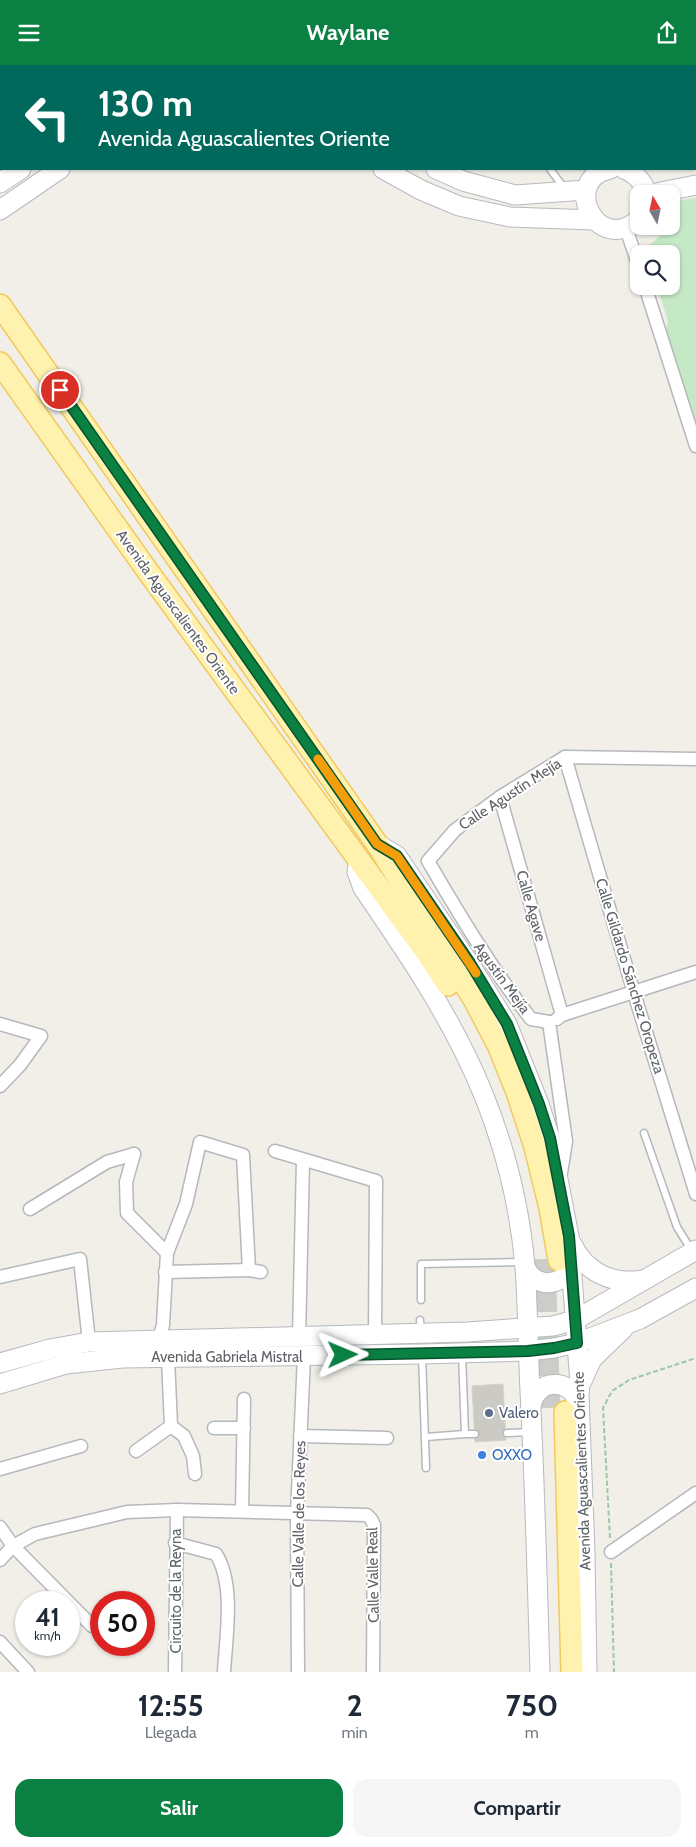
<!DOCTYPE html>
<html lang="es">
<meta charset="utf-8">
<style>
:root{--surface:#fff;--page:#f6f6f7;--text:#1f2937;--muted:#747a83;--accent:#0b8043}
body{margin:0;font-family:Cabin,sans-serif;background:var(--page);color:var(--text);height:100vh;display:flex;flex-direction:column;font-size:19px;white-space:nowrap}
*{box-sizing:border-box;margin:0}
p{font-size:16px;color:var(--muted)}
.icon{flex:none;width:28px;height:28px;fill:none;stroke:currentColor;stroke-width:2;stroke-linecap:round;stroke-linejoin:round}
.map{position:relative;height:1607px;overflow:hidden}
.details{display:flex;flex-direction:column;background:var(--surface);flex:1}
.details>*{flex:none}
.banner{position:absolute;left:0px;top:0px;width:696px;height:105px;box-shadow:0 1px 4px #0004;background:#00695c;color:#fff;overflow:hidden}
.needle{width:32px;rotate:351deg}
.buttons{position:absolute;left:630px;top:120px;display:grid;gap:10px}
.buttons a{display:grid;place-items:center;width:50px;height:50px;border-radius:10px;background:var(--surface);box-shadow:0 1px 4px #0004;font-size:25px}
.speed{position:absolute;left:15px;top:1526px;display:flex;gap:10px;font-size:25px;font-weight:700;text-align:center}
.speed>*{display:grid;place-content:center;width:65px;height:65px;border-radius:50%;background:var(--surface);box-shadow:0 1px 4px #0004;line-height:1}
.speed small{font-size:12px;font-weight:400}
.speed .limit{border:8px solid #d22;background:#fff;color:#111}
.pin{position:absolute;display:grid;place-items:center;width:42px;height:42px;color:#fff;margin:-21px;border:2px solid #fff;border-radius:50%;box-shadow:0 1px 5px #0007}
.me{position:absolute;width:55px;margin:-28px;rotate:89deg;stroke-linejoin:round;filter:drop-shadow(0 0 4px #0008)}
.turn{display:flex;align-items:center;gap:18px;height:105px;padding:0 15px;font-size:22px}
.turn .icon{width:65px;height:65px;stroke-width:2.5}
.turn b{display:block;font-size:35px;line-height:42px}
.eta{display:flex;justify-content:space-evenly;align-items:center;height:85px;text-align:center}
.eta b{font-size:30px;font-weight:800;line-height:35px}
.button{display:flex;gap:10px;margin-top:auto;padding:10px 15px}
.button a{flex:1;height:58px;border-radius:15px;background:var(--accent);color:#fff;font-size:20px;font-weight:800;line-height:58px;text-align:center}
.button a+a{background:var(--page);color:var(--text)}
header{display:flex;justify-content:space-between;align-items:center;height:65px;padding:0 15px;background:var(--accent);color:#fff;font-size:22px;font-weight:800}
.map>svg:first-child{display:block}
</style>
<header><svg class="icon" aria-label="menu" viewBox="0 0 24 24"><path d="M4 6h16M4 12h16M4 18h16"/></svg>Waylane<svg class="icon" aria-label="share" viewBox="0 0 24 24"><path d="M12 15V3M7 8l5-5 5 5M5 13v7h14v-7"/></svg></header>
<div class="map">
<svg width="696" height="1607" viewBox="0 0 696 1607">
<rect width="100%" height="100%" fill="#f1efe8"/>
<g fill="#c5e8c5">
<polygon points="0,0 135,0 1,1 0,95"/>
<polygon points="696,133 696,361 666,264 668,256 657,221 671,221 671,189 648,189 646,183 661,170 667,161 671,161 671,152 675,136"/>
</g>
<polygon fill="#cccac5" stroke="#d6d1c6" points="503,1319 506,1375 475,1377 472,1321"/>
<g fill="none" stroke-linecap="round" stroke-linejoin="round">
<polyline stroke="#ccccc8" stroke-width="21" stroke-dasharray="21 11" stroke-linecap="butt" points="545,1194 550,1348"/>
<g stroke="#b5b8bc" stroke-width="9">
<g id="lane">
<polyline points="397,0 398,1"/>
<polyline points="458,0 458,1"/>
<polyline points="350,1 351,0"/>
<polyline points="550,104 564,123"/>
<polyline points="644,1068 677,1162 692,1186"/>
<polyline points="421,1235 421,1199 522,1197"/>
<polyline points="420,1255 421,1267"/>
<polyline points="462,1289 465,1369 475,1369"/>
<polyline points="422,1290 426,1403"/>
<polyline points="507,1368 530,1367"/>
<polyline points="426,1372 465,1369"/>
</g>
</g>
<g stroke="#b5b8bc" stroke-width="15">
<g id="street">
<polyline points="626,163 639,202"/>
<polyline points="645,221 696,381"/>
<polyline points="565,692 634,928 696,1129"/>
<polyline points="500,732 562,950"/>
<polyline points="557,954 562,950 696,907"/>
<path d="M549 957 531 954C492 904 460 851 428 796L455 765 500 732 565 692 696 694"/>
<polyline points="549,957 566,1076 561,1108"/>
<polyline points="0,959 41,971 20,1000 0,1021"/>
<polyline points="275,1086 376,1116 375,1270"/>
<polyline points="134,1089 126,1117 127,1148 167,1188"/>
<polyline points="30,1144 107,1097 134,1089"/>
<polyline points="165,1207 249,1205 261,1207"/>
<polyline points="0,1212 80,1194 89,1277"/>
<polyline points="299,1273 303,1095"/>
<polyline points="157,1281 163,1260 167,1188 186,1139 200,1077 243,1090 249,1205"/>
<polyline points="171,1361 184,1371 193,1391 195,1409"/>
<polyline points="214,1363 244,1363"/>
<polyline points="300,1371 387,1373"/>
<polyline points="136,1386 171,1361 168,1293"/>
<polyline points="0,1404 81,1381"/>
<polyline points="242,1446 244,1334"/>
<polyline points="0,1462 13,1481 92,1561"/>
<path d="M175 1478 216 1489C235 1519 226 1572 224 1607"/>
<polyline points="611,1487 696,1428"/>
<polyline points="0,1495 13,1481 35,1469 127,1447 177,1445 367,1450 371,1454 374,1460 373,1607"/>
<polyline points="0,1577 28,1607"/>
<polyline points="175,1607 177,1445"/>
<polyline points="298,1607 297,1449 304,1291"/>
</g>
</g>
<g stroke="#b6babf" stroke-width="21">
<g id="secondary">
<polyline points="280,0 281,1"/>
<polyline points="311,0 312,1"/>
<polyline points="165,1 167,0"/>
<polyline points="198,1 200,0"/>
<polyline points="383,104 421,125 459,141 510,152 594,155"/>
<polyline points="436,104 463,116 515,130 586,125"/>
<path d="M610 104C559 115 598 192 639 154"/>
<path d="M624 104C636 109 643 116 647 129"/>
<polyline points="0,118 21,104"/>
<polyline points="651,129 696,120"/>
<polyline points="0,145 60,104"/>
<polyline points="377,779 397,791 469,898 507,959 539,1039 550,1073 569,1171 580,1319 579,1330 585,1489 587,1607"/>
<path d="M359 795 357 807 363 823C408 889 452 953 482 1026 505 1082 520 1143 525 1202 528 1243 528 1285 530 1326 535 1420 537 1513 540 1607"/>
<path d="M572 1179C585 1207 612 1220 642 1215"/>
<path d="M525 1202C536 1225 566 1222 573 1197"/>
<polyline points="0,1298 50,1284 89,1277 467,1267 553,1261 575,1255 696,1185"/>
<polyline points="581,1318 592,1294 623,1264"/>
<polyline points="0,1319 66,1299 122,1293 422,1289 528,1286 554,1283 577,1278 640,1254 696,1223"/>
<path d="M531 1342C535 1312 573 1312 579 1341"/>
</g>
</g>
<g stroke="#f2c960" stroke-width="24">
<g id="primary">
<polyline points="0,240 377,779 475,936 499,982 517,1027 535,1082 550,1143 559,1195"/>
<polyline points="0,298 149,508 427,888 448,920"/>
<polyline points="565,1347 572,1607"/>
</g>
</g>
<g stroke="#9cc7a9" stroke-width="2" stroke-dasharray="5 2.5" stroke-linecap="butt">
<polyline points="610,1473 603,1343 612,1326 629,1315 696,1293"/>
<polyline points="611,1498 614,1607"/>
</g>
<use href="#lane" stroke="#fff" stroke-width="6"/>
<use href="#street" stroke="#fff" stroke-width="12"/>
<use href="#secondary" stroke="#fff" stroke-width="19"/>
<use href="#primary" stroke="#fff2af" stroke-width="21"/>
</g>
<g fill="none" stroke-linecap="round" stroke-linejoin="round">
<g stroke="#07532c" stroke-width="12">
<polyline id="route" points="60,325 377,779 397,791 470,898 507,959 539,1039 550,1073 569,1171 577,1278 554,1283 528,1286 343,1290"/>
</g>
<use href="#route" stroke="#0b8043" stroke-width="9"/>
<polyline stroke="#f59e0b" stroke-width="9" points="318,694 377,779 397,791 476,908"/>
</g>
<circle fill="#5c6f8a" stroke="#fff" stroke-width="2" cx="489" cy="1348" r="5"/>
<circle fill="#3f7fe0" stroke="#fff" stroke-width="2" cx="482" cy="1390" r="5"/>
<g text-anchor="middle" stroke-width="4" stroke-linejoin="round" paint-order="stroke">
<g font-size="15" fill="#5f6368" stroke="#fff">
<text transform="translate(178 547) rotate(54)" y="5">Avenida Aguascalientes Oriente</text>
<text transform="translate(510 729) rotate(-33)" y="5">Calle Agustín Mejía</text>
<text transform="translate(531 841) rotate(74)" y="5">Calle Agave</text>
<text transform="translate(630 911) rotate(73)" y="5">Calle Gildardo Sánchez Oropeza</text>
<text transform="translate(502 913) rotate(54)" y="5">Agustín Mejía</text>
<text x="227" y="1297">Avenida Gabriela Mistral</text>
<text transform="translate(582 1406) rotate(-92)" y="5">Avenida Aguascalientes Oriente</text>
<text transform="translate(299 1449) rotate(-89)" y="5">Calle Valle de los Reyes</text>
<text transform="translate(373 1510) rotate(-91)" y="5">Calle Valle Real</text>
<text transform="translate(176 1526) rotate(-90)" y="5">Circuito de la Reyna</text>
</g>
<g font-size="15" fill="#4e5e75" stroke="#fff" text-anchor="start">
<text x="499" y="1353">Valero</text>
</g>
<g font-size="15" fill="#366cbe" stroke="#fff" text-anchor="start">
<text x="492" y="1395">OXXO</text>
</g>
</g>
</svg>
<div class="buttons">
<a><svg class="needle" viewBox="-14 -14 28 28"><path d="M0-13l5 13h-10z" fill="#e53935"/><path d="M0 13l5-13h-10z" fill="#747a83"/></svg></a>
<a><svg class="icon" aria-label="search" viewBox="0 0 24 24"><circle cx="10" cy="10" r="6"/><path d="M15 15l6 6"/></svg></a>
</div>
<div class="speed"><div>41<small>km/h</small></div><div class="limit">50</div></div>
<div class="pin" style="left:60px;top:325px;background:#d93025"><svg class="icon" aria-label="arrive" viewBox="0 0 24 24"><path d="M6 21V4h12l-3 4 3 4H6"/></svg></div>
<svg class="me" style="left:343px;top:1290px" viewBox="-20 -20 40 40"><path d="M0-17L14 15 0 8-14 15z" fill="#0b8043" stroke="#fff" stroke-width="4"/></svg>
<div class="banner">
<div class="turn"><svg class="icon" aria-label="left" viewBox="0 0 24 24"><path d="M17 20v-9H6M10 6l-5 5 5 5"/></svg><div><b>130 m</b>Avenida Aguascalientes Oriente</div></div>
</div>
</div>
<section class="details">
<div class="eta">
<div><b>12:55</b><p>Llegada</p></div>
<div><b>2</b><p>min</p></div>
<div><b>750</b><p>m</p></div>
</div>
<div class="button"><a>Salir</a><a>Compartir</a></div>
</section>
